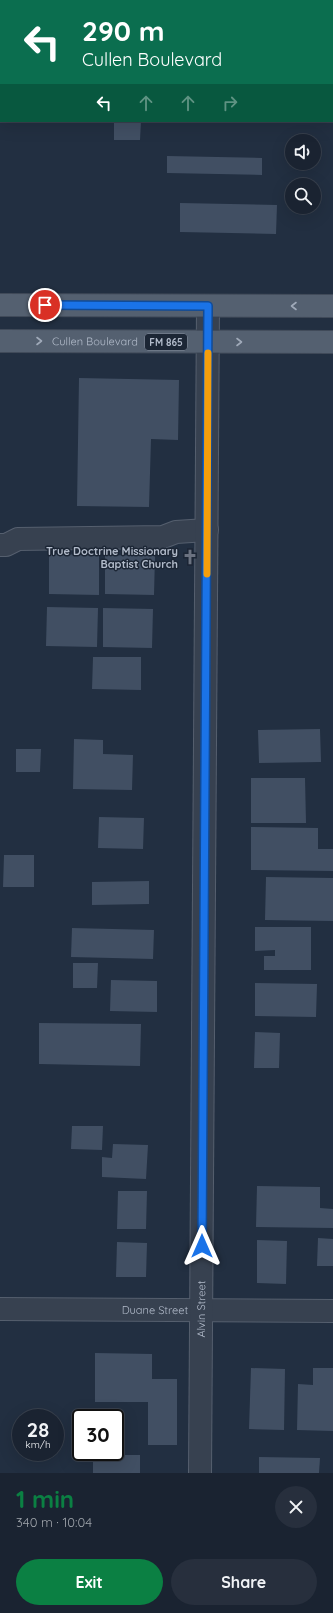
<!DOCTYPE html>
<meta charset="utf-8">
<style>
:root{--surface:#1a2331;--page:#272f3d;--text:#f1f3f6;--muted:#9fa4ab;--line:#38404d;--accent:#0b8043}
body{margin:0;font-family:Quicksand,sans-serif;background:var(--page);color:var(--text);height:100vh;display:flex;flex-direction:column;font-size:15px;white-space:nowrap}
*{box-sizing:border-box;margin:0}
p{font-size:13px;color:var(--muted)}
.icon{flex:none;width:22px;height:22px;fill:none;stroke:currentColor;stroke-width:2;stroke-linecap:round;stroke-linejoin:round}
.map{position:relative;height:1473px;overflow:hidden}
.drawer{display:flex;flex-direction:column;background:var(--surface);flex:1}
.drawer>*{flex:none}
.banner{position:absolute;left:0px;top:0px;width:333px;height:122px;box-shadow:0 4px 16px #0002,0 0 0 1px var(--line);background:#0b6e4f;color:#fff;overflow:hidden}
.fabs{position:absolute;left:285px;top:134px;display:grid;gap:8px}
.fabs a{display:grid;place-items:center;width:36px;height:36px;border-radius:50%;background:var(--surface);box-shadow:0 4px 16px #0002,0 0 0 1px var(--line);font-size:20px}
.speed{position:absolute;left:12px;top:1409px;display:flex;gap:8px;font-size:20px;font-weight:700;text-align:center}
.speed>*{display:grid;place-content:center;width:52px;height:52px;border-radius:50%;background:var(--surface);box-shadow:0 4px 16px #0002,0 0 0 1px var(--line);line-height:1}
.speed small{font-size:10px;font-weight:400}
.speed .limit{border:2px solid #111;border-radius:6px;background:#fff;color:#111}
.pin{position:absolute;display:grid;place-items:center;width:34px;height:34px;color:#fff;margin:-17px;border:2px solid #fff;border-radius:50%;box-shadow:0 1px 4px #0007}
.me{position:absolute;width:44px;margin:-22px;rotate:0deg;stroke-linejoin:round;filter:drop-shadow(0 0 3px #0008)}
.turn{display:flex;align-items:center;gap:14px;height:84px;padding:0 16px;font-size:18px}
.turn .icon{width:52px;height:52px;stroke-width:2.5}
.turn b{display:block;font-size:28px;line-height:34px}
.lanes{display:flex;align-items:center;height:38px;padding:0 16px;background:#0003;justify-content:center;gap:20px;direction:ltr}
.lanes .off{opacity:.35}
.round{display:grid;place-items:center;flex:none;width:42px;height:42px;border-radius:21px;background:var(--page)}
.headline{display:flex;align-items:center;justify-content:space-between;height:68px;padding:0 16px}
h1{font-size:24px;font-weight:700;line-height:30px;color:var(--accent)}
.button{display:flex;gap:8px;margin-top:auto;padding:8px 16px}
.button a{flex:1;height:46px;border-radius:24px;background:var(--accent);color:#fff;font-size:16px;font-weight:700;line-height:46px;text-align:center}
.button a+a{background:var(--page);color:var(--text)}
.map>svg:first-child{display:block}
</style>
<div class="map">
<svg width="333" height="1473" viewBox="0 0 333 1473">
<rect width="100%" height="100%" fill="#222f41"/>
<g fill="#414f63">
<polygon points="114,121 141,121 140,140 114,140"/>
<polygon points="167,156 262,158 262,175 167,173"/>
<polygon points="180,203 277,205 276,234 180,232"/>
<polygon points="79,378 179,380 178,440 151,439 149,507 77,506"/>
<polygon points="49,554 99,555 99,595 49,594"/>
<polygon points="105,555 155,556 154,595 105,594"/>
<polygon points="47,607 98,608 97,647 46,646"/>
<polygon points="103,608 153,609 152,648 103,647"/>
<polygon points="93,657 141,657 141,690 92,689"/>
<polygon points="320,729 321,762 259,763 258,730"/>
<polygon points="74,739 103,740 103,754 133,755 132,790 73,789"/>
<polygon points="16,749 41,749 40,772 16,772"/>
<polygon points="251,778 305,778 306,823 251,823"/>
<polygon points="99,817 144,818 143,849 98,848"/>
<polygon points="251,827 318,828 318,849 333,849 333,871 251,870"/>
<polygon points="4,855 34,855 34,887 3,887"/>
<polygon points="266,877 333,878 333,921 265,920"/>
<polygon points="149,881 149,904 92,905 92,882"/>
<polygon points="255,927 311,927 311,970 264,970 264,956 275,956 275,950 255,951"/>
<polygon points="72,928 154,930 153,959 71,957"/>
<polygon points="73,963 98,963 97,988 73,988"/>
<polygon points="111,980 157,981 157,1012 110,1011"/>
<polygon points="255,983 317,984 316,1017 255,1016"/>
<polygon points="39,1023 141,1024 140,1066 39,1064"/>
<polygon points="255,1032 280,1033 279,1068 254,1068"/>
<polygon points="72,1126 103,1126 102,1150 71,1149"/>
<polygon points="113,1144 148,1145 146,1179 102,1177 102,1157 112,1158"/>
<polygon points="257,1186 320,1187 320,1208 333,1209 333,1228 256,1227"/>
<polygon points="118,1191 147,1191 146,1229 117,1229"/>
<polygon points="318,1238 333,1239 333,1266 317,1266"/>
<polygon points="257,1240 287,1241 286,1284 257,1283"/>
<polygon points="117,1242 147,1243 146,1277 116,1277"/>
<polygon points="95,1353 152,1354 152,1379 177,1379 177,1445 148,1445 148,1402 95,1402"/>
<polygon points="251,1368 285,1369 284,1430 249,1429"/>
<polygon points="313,1368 333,1368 333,1431 297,1430 298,1384 313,1385"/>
<rect x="93" y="1455" width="47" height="18"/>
<polygon points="259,1457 320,1458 319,1473 259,1473"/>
</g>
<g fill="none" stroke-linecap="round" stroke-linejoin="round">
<g stroke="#555f6e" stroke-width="24">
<g id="minor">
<polyline points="240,0 333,0"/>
<polyline points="0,545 6,545 18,539 163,537 176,532 207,530"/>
<path id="s1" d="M0 1309 333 1311"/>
<path id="s2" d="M200 1473 208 306"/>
</g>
</g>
<g stroke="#404a59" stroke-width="24">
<g id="major">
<polyline points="0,305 333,306"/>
<path id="s3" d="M0 341 333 342"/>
</g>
</g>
<use href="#minor" stroke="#374150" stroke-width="22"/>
<use href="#major" stroke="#546070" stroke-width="22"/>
</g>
<defs><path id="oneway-chevron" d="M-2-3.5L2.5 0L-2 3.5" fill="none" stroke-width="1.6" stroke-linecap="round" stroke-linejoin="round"/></defs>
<g stroke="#a0aab9">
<use href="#oneway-chevron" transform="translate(294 306) rotate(-180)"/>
<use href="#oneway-chevron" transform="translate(39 341)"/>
<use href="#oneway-chevron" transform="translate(239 342)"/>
</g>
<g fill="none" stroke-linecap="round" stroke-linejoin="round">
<g stroke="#114b97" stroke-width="10">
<polyline id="route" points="45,305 208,306 202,1246"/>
</g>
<use href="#route" stroke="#1a73e8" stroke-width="7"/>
<polyline stroke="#f59e0b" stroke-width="7" points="207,574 208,353"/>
</g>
<defs>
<g id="church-bare" transform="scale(1.2)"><path d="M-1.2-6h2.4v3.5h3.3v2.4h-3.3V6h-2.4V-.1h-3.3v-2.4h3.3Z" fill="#6b7280" stroke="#1c2635" stroke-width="2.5" paint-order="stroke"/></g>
</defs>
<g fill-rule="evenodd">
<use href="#church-bare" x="190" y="557"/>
</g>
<g text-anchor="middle" stroke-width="3" stroke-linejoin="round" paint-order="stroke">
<rect fill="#1c2635" stroke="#868f9e" stroke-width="1" x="145" y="334" width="42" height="16" rx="3"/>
<g font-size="10" font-weight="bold" fill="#b3bccb">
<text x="166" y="346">FM 865</text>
</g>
<g font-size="11" fill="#b3bccb" stroke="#1c2635">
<text dy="4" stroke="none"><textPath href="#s3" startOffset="95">Cullen Boulevard</textPath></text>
<text dy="4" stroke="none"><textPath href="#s2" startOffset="164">Alvin Street</textPath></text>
<text dy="4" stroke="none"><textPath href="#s1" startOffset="155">Duane Street</textPath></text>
</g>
<g font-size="11" font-weight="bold" fill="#b3bccb" stroke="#1c2635" text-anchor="end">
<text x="178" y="555">True Doctrine Missionary<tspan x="178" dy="13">Baptist Church</tspan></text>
</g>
</g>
</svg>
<div class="fabs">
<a><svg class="icon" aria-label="sound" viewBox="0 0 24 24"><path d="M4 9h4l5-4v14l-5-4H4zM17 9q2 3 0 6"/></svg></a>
<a><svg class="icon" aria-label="search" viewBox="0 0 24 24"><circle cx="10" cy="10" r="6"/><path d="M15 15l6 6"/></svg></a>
</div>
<div class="speed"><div>28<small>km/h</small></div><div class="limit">30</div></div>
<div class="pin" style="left:45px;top:305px;background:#d93025"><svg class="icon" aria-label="arrive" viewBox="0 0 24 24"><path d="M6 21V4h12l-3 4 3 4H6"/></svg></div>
<svg class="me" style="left:202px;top:1246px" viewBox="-20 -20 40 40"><path d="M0-17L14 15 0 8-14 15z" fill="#1a73e8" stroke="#fff" stroke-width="4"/></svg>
<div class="banner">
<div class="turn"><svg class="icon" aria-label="left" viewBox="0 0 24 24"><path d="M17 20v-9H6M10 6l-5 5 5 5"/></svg><div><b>290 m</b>Cullen Boulevard</div></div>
<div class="lanes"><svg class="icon" aria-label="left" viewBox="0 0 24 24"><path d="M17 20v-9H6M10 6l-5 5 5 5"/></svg><svg class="icon off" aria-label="ahead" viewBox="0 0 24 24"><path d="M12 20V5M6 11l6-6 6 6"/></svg><svg class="icon off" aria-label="ahead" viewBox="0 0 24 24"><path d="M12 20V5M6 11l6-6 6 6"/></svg><svg class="icon off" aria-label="right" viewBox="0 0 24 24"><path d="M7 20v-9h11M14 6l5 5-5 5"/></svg></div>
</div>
</div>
<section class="drawer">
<div class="headline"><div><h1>1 min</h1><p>340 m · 10:04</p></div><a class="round"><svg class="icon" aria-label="close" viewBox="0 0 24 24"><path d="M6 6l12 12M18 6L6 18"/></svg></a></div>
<div class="button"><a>Exit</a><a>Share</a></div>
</section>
